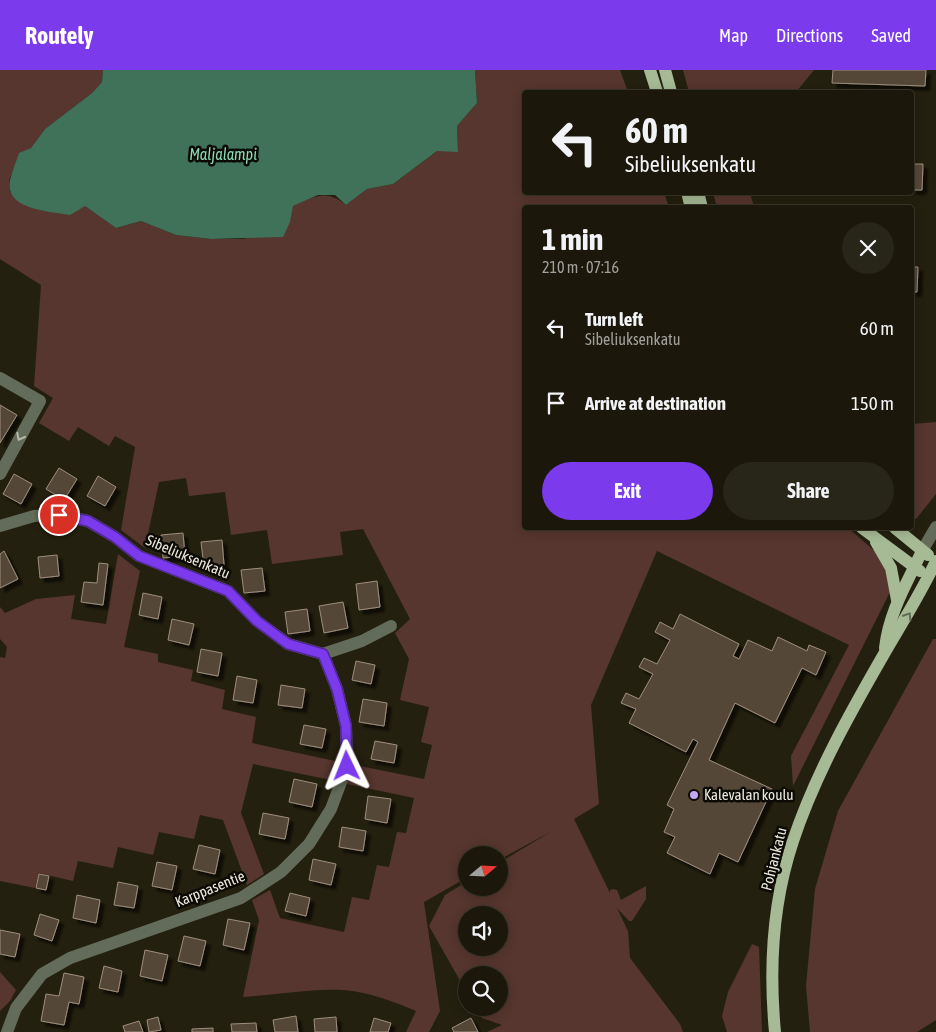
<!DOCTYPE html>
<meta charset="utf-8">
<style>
:root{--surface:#1b180b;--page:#282519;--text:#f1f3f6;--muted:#a0a09d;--line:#39372c;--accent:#7c3aed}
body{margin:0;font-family:"Asap Condensed",sans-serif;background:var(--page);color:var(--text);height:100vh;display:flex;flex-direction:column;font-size:19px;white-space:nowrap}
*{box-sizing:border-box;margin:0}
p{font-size:16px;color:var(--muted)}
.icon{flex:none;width:28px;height:28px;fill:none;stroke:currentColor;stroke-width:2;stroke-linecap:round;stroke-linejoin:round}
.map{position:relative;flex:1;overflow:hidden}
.sheet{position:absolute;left:522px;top:135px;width:392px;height:325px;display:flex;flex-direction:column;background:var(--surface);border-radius:5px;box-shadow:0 2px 12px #0003,0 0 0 1px var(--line)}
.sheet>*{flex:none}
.hud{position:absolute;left:522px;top:20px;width:392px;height:105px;border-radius:5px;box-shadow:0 2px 12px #0003,0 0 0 1px var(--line);background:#1b180b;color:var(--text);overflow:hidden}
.needle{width:32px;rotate:71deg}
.fabs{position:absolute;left:458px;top:776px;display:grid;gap:10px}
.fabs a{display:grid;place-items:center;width:50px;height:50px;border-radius:50%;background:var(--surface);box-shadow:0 2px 12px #0003,0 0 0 1px var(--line);font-size:25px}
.pin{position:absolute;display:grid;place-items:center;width:42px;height:42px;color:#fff;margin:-21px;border:2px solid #fff;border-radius:50%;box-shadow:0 1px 5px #0007}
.me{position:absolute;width:55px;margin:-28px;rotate:358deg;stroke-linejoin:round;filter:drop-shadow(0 0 4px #0008)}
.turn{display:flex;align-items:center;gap:18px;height:105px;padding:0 20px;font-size:22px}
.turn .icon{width:65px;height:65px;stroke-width:2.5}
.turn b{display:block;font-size:35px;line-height:42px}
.round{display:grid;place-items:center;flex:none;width:52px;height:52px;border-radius:26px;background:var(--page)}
.overview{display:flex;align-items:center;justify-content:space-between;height:85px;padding:0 20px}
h1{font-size:30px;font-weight:700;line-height:38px}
.primary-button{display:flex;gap:10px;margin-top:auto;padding:10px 20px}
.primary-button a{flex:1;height:58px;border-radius:30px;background:var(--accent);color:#fff;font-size:20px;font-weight:700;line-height:58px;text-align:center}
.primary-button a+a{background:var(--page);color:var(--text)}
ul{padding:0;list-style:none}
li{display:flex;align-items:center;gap:15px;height:75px;padding:0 20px}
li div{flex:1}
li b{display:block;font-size:19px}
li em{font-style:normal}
header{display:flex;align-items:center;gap:30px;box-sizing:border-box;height:70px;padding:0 25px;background:var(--accent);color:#fff}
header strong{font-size:24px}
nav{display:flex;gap:28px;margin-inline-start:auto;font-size:18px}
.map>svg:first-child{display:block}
</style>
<header>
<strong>Routely</strong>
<nav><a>Map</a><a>Directions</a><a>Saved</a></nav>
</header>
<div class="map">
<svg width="936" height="962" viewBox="0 0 936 962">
<defs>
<filter id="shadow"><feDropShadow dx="4.5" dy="4.5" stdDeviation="1" flood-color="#0009"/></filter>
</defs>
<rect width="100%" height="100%" fill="#24200f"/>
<g fill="#56362e" fill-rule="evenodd">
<path d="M0 0H103L102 12 92 23 45 59 31 78 19 84 9 111 10 122 85 136 116 158 141 151 176 165 211 169H244L290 152 292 136C314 127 326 118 346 135L367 119 393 114 437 81H458L457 56 477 33 475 0H620L628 22H525V122L664 123 669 137 525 138V458H848L883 488 890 522 793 716 791 686 849 575 657 481 591 635 599 734 574 749 610 823V820L613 819 617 820 621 830 646 816V829L632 851H629L617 838 628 861 630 888 680 954 683 962H487L502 955 482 948 476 938H499V905H466V921L429 856 445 825 466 812V818H499V793L552 761 499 790V785H466V808L424 832 440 941 429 962H406L416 941C392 931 369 922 343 920 313 918 273 925 243 927L259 850 252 830 270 820 280 848 344 862 352 827 369 830 377 795 389 797 397 762 406 763 414 728 347 714 350 694 424 709 432 675 421 672 429 637 400 630 409 589 395 563 410 549 363 459 340 462 343 485 272 494 267 460 231 465 225 422 189 426 186 408 159 412 145 478 121 460 135 377 115 366 109 376 78 357 69 371 39 353 53 328 34 316 41 215 0 189ZM466 845H499V878H466Z"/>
<polygon points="683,0 814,0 796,22 689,22"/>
<polygon points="713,123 750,123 754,137 717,137"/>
<polygon points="936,352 936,424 916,449 912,446 913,354"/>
<polygon points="118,484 140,501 124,577 158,584 158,592 193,600 191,611 225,620 222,639 256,647 252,673 335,691 331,710 253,694 241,743 264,804 247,815 223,750 200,745 194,769 159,762 153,785 118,777 113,798 78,791 73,811 39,803 35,818 0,811 0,587 5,588 7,577 0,569 0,537 5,543 36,529 75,525 71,549 106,554"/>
<polygon points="933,569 936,569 936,950 917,962 810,962 806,916 815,819 838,741"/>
<polygon points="752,874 759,877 762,962 727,962 722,946 728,922"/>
<polygon points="0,902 16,920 10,931 0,941"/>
</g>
<path fill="#407159" d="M103 0H475L477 33 457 56 458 82 437 81 393 114 367 119 346 135 335 125H318L293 136 290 152 283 167 211 169 176 165 141 151 116 158 85 136 70 145C50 141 4 140 10 110 12 101 16 92 19 83L31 78 45 59 92 23 102 12Z"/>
<g fill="#554738" stroke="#9e8e7e" filter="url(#shadow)">
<polygon points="833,0 926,0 925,16 832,13"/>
<polygon points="912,94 923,94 922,120 912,120"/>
<polygon points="912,197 918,197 917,222 912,222"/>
<polygon points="0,335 17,345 0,373"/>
<polygon points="59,398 77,409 64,430 46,419"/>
<polygon points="14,404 32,414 21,434 3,424"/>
<polygon points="98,406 116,417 105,436 87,426"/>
<polygon points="183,463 185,486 163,488 161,465"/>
<polygon points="222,470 224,495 204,497 201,472"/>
<polygon points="4,481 18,509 0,518 0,484"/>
<polygon points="57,485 59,506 40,508 38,487"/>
<polygon points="99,493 108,494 103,535 81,532 84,512 97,513"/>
<polygon points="262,498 265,521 244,523 241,500"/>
<polygon points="377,511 380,537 359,540 356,514"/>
<polygon points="143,523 162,527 158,549 139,545"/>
<polygon points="343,532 348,558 324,563 319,536"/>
<polygon points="307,539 310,561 288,564 285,542"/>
<polygon points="680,544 739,574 733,586 739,589 748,570 772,581 778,567 807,581 809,575 826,582 816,605 802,598 775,653 735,633 709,690 772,719 738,792 719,783 710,804 667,783 675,767 664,762 674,739 667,735 698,672 693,669 686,682 629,653 636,639 621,633 626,623 639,629 653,604 639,597 644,588 657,594 670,570 655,562 660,552 673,559"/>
<polygon points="172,549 194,554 189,575 168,570"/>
<polygon points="201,579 222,583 218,606 197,602"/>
<polygon points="356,591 375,595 371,614 352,610"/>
<polygon points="237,606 257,610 253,633 233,630"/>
<polygon points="281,615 305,619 302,638 278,635"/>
<polygon points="363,629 387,633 384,656 359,652"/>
<polygon points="304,655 326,659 322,678 300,674"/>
<polygon points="375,671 397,675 394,693 371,689"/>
<polygon points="294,709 317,714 312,737 289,732"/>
<polygon points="368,726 391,729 387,753 365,749"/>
<polygon points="263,743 289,748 285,769 259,764"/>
<polygon points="342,757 366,761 363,781 339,777"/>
<polygon points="199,775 220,780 215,804 193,799"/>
<polygon points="313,789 336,794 331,815 309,810"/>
<polygon points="157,792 177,796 172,820 152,816"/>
<polygon points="39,804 49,806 46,820 36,818"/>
<polygon points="118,812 138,816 134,838 114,835"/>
<polygon points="290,823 310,828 306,846 285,841"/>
<polygon points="77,825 100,830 96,853 73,848"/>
<polygon points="40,844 59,850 52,871 34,865"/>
<polygon points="228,849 250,853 244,880 223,875"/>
<polygon points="0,860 20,864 15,887 0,884"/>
<polygon points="184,866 206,871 200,896 178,891"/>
<polygon points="145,880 168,885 162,911 140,906"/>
<polygon points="104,896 122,901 118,922 99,918"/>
<polygon points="64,903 84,907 79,934 69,932 64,955 41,951 46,924 59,926"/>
<polygon points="296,946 298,962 275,962 273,950"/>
<polygon points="158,947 161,960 149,962 147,950"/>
<polygon points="336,947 337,962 315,962 314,949"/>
<polygon points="374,948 391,953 388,962 370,962"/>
<polygon points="471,948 478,962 454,962 452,958"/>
<polygon points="139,951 143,962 125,962 123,956"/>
<polygon points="256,953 257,962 232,962 231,954"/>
<polygon points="213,958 213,962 192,962 192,959"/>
</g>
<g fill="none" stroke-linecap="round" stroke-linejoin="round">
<g stroke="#636c5a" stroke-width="12">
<polyline points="0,308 40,331 0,404"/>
<polyline points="0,456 34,446 59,445 88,451 115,467 139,486 228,521 257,551 288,574 323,584"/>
<polyline points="922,481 936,457"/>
<polyline points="323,584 362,571 391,556"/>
<polyline points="7,962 16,938 42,904 70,888 241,828 281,802 309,774 331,739 347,696 346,656 337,619 323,584"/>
</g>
<g stroke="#a6ba95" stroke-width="12">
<polyline points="650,0 657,22"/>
<polyline points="665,0 671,22"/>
<polyline points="687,122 691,138"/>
<polyline points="698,122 702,138"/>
<polyline points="862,458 920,501"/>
<polyline points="895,458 928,485"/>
<polyline points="876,472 891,498 897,530"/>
<path d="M885 578C889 542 907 513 922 481"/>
<path d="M775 962C769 899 773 831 793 771 815 705 850 643 884 584 902 553 921 523 936 491"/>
</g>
</g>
<defs><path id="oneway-chevron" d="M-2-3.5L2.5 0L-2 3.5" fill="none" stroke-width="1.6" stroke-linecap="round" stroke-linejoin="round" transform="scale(1.25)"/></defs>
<use stroke="#b5b8a9" href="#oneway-chevron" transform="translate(20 367) rotate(118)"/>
<use stroke="#606b54" href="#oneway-chevron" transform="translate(908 546) rotate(-58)"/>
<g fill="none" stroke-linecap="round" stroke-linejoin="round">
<g stroke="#51269a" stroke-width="12">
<polyline id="route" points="59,445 88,451 115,467 139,486 228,521 257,551 288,574 323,584 337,619 346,656 347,696"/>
</g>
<use href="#route" stroke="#7c3aed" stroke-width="9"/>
</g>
<circle fill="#c3a7f2" stroke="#0b0a04" stroke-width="2" cx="694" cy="725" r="5"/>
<g text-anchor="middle" stroke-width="5" stroke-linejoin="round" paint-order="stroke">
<g font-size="15" fill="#eceade" stroke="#0b0a04">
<text transform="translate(188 487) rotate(23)" y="5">Sibeliuksenkatu</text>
<text transform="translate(774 789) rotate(-76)" y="5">Pohjankatu</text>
<text transform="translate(210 819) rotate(-22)" y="5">Karppasentie</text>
</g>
<g font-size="15" fill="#eceade" stroke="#0b0a04" text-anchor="start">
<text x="704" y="730">Kalevalan koulu</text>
</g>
<g font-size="16" font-style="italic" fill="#8bdab3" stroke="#0b0a04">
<text x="223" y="90">Maljalampi</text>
</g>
</g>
</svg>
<div class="fabs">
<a><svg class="needle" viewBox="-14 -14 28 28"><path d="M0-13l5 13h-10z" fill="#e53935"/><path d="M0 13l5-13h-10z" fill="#a0a09d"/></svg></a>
<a><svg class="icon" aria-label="sound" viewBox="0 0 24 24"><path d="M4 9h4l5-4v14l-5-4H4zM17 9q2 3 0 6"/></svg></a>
<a><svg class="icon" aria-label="search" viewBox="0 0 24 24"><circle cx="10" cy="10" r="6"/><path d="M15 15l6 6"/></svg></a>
</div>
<div class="pin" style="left:59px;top:445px;background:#d93025"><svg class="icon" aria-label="arrive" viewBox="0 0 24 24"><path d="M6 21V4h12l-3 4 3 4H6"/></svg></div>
<svg class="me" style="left:347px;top:696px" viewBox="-20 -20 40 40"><path d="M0-17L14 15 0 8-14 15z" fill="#7c3aed" stroke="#fff" stroke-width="4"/></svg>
<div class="hud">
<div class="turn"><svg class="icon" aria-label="left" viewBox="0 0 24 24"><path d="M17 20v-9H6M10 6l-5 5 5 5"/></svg><div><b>60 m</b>Sibeliuksenkatu</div></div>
</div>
<section class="sheet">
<div class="overview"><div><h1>1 min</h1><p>210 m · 07:16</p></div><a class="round"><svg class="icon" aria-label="close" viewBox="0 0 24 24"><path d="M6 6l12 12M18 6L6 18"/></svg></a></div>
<ul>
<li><svg class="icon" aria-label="left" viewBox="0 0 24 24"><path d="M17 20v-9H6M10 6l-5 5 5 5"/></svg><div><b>Turn left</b><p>Sibeliuksenkatu</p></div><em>60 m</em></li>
<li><svg class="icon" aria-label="arrive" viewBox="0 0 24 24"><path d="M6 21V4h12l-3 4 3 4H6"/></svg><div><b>Arrive at destination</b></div><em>150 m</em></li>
</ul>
<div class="primary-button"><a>Exit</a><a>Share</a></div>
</section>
</div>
